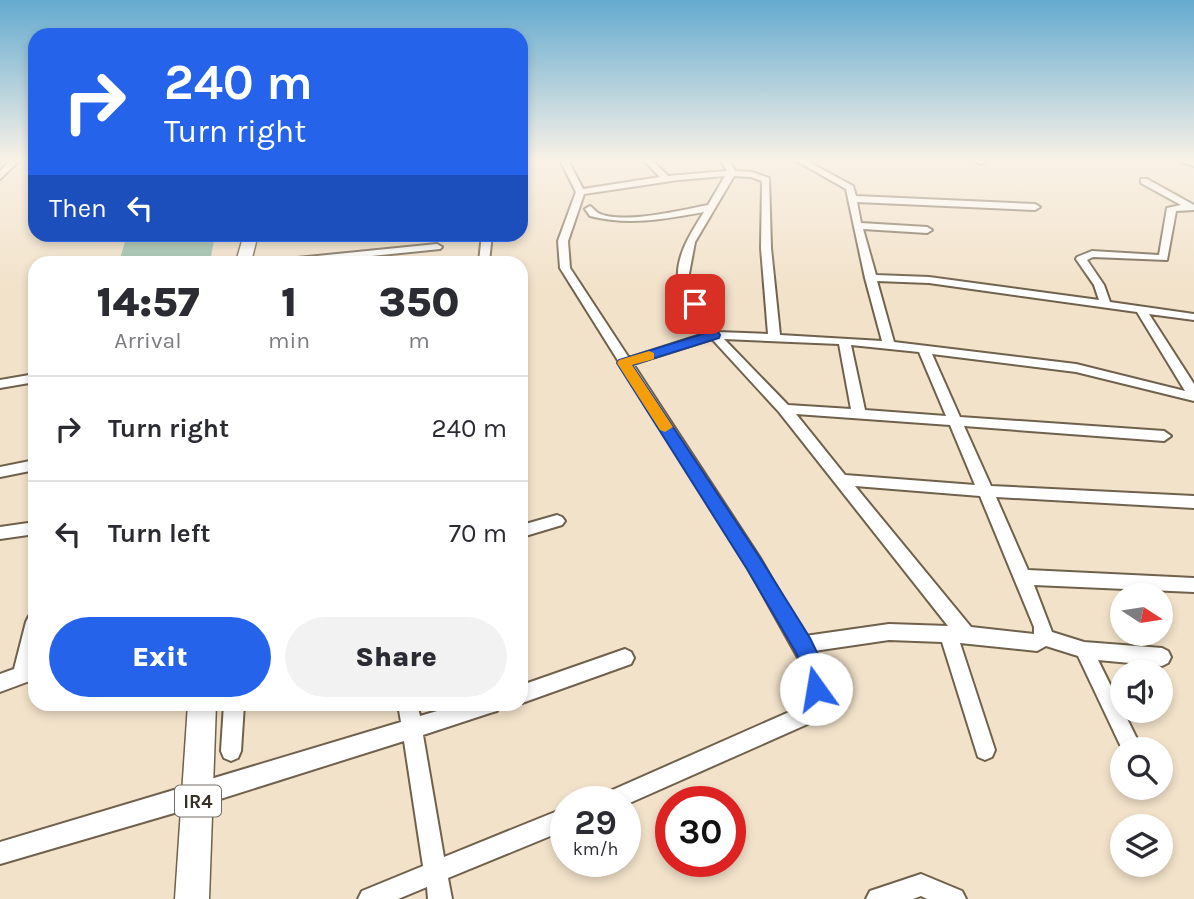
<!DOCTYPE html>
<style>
:root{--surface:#fff;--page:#f2f2f3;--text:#2b2b33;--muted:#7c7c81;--line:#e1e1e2;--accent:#2563eb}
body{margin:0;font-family:Karla,sans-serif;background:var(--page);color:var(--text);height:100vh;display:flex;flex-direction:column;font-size:26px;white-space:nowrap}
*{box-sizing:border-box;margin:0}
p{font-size:23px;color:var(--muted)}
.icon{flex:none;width:38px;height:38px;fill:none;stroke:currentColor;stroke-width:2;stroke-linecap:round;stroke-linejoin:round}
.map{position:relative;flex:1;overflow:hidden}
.drawer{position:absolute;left:28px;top:256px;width:500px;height:455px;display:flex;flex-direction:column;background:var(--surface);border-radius:21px;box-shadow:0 4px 10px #0003}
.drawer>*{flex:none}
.guide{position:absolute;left:28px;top:28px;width:500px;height:214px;border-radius:21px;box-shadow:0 4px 10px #0003;background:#2563eb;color:#fff;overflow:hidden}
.needle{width:46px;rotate:102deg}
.fabs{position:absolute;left:1110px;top:583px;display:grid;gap:14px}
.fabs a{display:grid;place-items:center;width:63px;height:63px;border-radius:50%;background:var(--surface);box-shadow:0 4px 10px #0003;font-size:35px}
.speed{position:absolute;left:550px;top:786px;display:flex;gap:14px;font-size:35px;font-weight:700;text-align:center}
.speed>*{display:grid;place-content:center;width:91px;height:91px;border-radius:50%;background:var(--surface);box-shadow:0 4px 10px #0003;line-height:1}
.speed small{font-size:18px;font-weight:400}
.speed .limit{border:10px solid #d22;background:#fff;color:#111}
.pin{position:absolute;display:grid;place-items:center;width:60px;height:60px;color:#fff;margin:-30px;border-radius:14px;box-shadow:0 4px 10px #0006}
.me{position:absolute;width:77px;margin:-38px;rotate:347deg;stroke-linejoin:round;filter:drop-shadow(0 0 5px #0008)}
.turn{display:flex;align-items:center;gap:24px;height:147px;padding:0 21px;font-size:32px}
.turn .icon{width:91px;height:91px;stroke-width:2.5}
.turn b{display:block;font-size:49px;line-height:60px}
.then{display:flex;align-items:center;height:66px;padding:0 21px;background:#0003;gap:14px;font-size:26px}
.eta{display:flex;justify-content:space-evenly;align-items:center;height:119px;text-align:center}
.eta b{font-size:42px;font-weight:800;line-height:49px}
.button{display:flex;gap:14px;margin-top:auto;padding:14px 21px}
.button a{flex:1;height:80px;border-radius:42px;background:var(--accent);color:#fff;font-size:28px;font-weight:800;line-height:80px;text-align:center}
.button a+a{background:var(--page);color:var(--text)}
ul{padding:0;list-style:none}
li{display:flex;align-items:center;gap:21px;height:105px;padding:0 21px;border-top:2px solid var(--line)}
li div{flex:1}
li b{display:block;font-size:26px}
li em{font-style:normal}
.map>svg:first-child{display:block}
</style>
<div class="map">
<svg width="1194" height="899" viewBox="0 0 1194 899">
<rect width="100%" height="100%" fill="#f2e2ca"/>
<polygon fill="#96bea8" points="127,235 127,234 215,235 210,262 119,262"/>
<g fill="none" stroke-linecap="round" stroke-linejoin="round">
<g stroke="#6f614c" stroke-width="4">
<g id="minor">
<polygon points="11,160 20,160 0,179 0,171"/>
<path d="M560 160H568L583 189 660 177 643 160H652L668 176 727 171 721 160H729L735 171 752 172 769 178 771 248 780 335 882 341 865 278 846 189 795 160H805L853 186 856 196 1035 204 1040 207 1035 210 857 202 861 223 927 227 932 230 927 233 863 229 876 275 929 277 1099 300 1094 285 1076 259 1077 257 1092 251 1159 255 1167 208 1181 205 1141 183V179H1147L1194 205V210L1176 211 1167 260 1093 257 1087 260 1104 285 1110 302 1194 314V320L1149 314 1194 384V401L1076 372 932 354 960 417 1164 431 1171 436 1164 441 964 426 991 486 1194 496V508L996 497 1028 570 1194 578V592L1034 585 1052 632 1084 642 1162 648 1168 651 1171 657 1168 663 1162 666 1098 660 1142 749H1122L1078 656 1046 646 1037 651 960 643 995 750 992 757 985 760 978 757 942 642 889 640 814 651C832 682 824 693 810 723L625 805V802H598L601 795 796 709 807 688 806 672 748 568 560 268 558 241 576 192ZM725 176 708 205C682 210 622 225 598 213 595 211 593 208 590 206L585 209 590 216C629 226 665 219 704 212 692 231 676 255 678 279 679 294 699 320 707 333L629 358 570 268 568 241 584 194 678 180ZM734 176 751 177 762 181 761 248 768 334 718 332 692 291 688 279 695 242ZM877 281 929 283 1137 312 1185 391 1076 364 894 342ZM712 339 779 412 948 626 889 624 805 636 760 558 633 364ZM724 339 839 344 851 409 788 405ZM851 345 919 352 946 416 865 410ZM796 414 950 425 975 485 845 475ZM855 486 980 496 1034 627V634L971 627Z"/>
<polygon points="972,160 983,160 985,162 981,164"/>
<polygon points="1180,160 1194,161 1194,166 1181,162"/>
<polygon points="482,234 492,234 489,262 479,262"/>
<polygon points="437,244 442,247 440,249 312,262 282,262 287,259"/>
<polygon points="35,374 35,382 0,388 0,380"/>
<polygon points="35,460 35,470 0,477 0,467"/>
<polygon points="557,515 562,517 565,521 562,525 522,537 522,525"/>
<polygon points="35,522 35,534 0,539 0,527"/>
<polygon points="35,614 35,679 0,692 0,674 14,669 26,622 29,616"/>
<polygon points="625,649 631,652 634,658 631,664 522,703 522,685"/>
<polygon points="224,704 244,704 241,751 238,758 231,761 224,758 221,751"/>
<polygon points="398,704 417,704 420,716 461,704 500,704 497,711 490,713 423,735 444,857 565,808 565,830 448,878 452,899 428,899 427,887 398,899 358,899 362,891 423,866 404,741 198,806 0,864 0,842 401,722"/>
<polygon points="921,874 962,891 966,899 927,899 921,896 913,899 866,899 870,891"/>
</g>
</g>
<g stroke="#6f614c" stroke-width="3">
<g id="primary">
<polygon points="244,234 258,234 251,262 236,262"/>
<polygon points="188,704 216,704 209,899 175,899"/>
</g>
</g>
<use href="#minor" fill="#fff" fill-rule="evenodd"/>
<use href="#primary" fill="#fff" fill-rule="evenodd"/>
</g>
<linearGradient id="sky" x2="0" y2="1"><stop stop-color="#64aacf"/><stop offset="0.56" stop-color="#f9f2e7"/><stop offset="1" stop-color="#f9f2e7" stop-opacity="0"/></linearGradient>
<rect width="1194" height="286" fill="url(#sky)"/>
<polygon fill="#2563eb" stroke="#184099" stroke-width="2" points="695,301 699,302 720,335 719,338 632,365 760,558 810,638 826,671 826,689 823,696 816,699 808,696 805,689 805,671 795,651 747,569 617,363 619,360 706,333 689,304"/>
<polygon fill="#f59e0b" points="649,351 654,353 654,359 632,365 673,427 665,432 660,430 617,363 619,360"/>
<g text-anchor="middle" stroke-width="5" stroke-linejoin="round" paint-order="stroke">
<rect fill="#fff" stroke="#726d66" stroke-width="2" x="175" y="785.5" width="46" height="31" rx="5"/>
<g font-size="19" font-weight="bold" fill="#352f25">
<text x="198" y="808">IR4</text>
</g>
</g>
</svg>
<div class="fabs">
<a><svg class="needle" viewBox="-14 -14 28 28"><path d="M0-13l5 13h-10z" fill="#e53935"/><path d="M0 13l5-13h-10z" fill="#7c7c81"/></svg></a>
<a><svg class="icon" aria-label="sound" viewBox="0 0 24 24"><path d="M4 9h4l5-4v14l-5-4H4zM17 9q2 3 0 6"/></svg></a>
<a><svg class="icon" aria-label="search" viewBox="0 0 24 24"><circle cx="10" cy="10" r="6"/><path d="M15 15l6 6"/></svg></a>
<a><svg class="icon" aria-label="layers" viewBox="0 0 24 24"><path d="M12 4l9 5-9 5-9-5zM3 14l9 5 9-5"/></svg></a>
</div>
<div class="speed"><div>29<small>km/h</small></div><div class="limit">30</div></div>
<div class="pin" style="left:695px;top:304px;background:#d93025"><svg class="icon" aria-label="arrive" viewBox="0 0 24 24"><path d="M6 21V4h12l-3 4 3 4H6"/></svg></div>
<svg class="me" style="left:816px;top:689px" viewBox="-20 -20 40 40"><circle r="19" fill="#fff"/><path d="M0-13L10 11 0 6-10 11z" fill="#2563eb"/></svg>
<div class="guide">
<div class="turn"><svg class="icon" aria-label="right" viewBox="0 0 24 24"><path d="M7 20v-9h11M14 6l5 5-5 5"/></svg><div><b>240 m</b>Turn right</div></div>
<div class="then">Then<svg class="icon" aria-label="left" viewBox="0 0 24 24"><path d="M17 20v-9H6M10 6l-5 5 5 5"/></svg></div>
</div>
<section class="drawer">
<div class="eta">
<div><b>14:57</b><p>Arrival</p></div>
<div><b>1</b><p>min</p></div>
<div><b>350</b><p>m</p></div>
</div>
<ul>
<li><svg class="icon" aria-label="right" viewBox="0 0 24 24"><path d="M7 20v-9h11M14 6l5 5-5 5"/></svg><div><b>Turn right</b></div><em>240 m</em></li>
<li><svg class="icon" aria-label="left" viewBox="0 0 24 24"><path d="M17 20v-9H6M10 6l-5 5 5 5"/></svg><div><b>Turn left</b></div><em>70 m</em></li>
</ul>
<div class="button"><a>Exit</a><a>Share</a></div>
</section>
</div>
